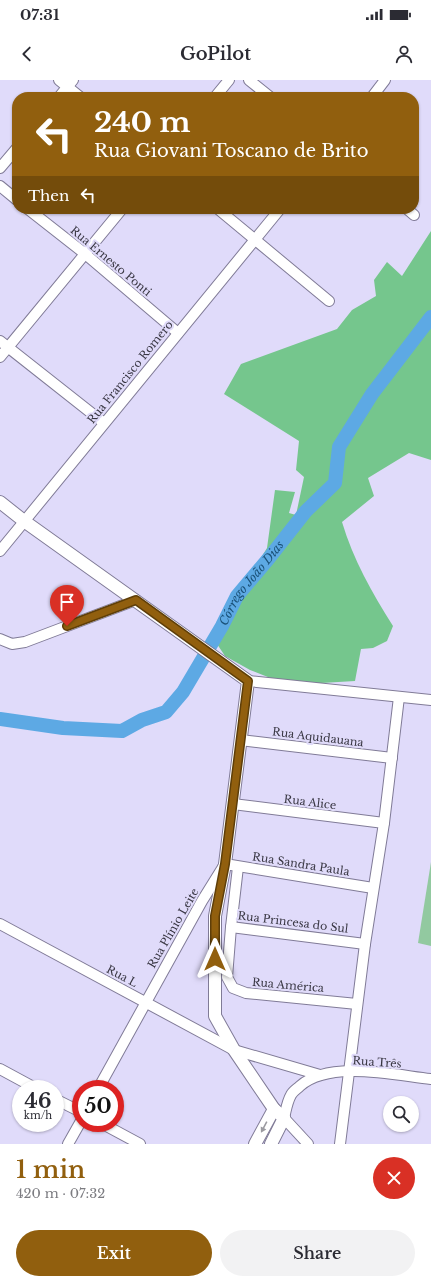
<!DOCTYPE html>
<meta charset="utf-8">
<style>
:root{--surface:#fff;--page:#f2f2f3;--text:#2b2b33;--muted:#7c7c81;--accent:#915f0e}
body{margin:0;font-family:"Libre Baskerville",serif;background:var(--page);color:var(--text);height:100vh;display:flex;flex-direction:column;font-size:15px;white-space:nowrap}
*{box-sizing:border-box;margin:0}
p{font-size:13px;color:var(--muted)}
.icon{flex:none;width:22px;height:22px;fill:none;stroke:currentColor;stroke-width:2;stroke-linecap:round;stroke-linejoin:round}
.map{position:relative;height:1064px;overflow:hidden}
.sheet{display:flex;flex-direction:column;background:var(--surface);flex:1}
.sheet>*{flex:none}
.banner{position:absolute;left:12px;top:12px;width:407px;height:122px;border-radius:16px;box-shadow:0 1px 3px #0004;background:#915f0e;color:#fff;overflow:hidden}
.tools{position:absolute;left:383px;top:1016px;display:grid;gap:8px}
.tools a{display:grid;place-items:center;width:36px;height:36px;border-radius:50%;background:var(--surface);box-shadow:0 1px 3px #0004;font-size:20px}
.speed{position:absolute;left:12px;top:1000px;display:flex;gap:8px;font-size:20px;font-weight:700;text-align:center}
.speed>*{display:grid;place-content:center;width:52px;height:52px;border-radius:50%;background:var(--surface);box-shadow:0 1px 3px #0004;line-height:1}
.speed small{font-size:10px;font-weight:400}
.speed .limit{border:6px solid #d22;background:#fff;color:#111}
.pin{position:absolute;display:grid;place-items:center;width:34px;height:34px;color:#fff;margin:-41px -17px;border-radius:50% 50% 50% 0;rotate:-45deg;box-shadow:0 0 4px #0007}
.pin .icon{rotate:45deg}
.me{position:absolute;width:44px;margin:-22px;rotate:0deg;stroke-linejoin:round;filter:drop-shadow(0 0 3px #0008)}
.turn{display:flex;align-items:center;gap:14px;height:84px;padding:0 16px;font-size:18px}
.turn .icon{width:52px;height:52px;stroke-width:2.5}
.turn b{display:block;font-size:28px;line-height:34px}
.then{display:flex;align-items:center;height:38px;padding:0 16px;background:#0003;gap:8px;font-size:15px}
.round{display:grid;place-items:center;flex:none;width:42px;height:42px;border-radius:21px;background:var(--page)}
.summary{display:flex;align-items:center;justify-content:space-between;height:68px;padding:0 16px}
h1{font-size:24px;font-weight:600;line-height:30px;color:var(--accent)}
.button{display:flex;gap:8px;margin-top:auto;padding:8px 16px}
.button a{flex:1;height:46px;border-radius:24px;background:var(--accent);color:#fff;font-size:16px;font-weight:600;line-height:46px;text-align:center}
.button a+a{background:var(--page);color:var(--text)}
.status{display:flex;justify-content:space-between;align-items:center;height:28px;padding:0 20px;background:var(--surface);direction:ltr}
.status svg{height:11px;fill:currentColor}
header{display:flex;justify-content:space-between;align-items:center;height:52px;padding:0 16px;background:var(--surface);font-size:18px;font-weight:600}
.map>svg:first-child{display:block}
</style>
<div class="status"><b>07:31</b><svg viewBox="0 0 49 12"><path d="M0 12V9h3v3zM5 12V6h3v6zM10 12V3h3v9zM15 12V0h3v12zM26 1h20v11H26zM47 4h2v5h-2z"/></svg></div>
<header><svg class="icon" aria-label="back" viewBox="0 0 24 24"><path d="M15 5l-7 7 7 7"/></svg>GoPilot<svg class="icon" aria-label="person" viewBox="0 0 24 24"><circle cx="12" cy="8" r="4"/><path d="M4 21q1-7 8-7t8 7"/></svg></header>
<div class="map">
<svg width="431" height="1064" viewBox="0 0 431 1064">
<rect width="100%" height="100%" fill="#e0dbfa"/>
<polygon fill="#92c9a0" points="431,782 431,866 418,863"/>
<path fill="#75c68d" d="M431 151V380L409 373 368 398 374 416 342 442C353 479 372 513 393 546L387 561 373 568 361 569 355 601 288 605 250 590 225 576 213 558 217 546 227 524 253 491 267 468 275 410 295 412 289 433 296 435 304 397 296 390 299 361 224 314 241 284 337 249 352 230 376 216 374 200 387 182 402 196Z"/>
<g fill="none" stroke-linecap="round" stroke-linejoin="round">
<path stroke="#5da9e4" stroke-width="14" id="s1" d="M0 639 63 648 122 651 142 640 166 632 183 612 222 546 237 516 269 478 306 431 335 403 339 367 372 314 431 237"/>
<g stroke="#807b97" stroke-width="12">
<g id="minor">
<polyline points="59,0 80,17"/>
<polyline points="249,0 270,17"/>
<polyline points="59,17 73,0"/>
<polyline points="215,17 229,0"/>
<polyline points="372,17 385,0"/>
<polyline points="0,88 17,68"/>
<polyline points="0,106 17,120"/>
<polyline points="28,129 84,173 178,253"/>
<polyline points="218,129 329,221"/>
<polyline points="407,129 414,135"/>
<polyline points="0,261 104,343"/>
<polyline points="0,277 122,129"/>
<polyline points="0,471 280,129"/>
<polyline points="0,559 12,564 25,562 136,520"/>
<polyline points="248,601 431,620"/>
<polyline points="240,660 392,678"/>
<polyline points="233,724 384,743"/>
<polyline points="238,787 231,847 365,864"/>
<polyline points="0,844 234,970 320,995"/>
<polyline points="231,847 227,897 233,908 246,913 357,924"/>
<polyline points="0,989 37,1009"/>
<polyline points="98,1009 202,821 225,784 373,808"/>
<polyline points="55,1019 81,1032"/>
<polyline points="101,1043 140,1064"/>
<polyline points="68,1064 81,1041"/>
<path d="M308 1064 284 1038C286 1030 287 1022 291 1015 293 1011 297 1009 300 1006 330 980 394 995 431 999"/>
<polyline points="340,1064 365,864 384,743 399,617"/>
</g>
</g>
<g stroke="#807b97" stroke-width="14">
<g id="major">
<polyline points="0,422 24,441 248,601 225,784 215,836 215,936 234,970 274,1029 284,1038 271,1064"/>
<polyline points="255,1064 274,1029"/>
</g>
</g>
<use href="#minor" stroke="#fff" stroke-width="10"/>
<use href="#major" stroke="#fff" stroke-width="12"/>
</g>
<defs><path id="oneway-solid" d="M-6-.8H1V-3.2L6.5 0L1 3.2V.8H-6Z"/></defs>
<use fill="#9c9ba1" href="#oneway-solid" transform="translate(264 1047) rotate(118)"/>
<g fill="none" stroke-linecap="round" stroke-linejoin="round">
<g stroke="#5e3e09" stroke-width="10">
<polyline id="route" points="67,546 136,520 248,601 225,784 215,836 215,879"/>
</g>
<use href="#route" stroke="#915f0e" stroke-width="7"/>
</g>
<g text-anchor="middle" stroke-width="4" stroke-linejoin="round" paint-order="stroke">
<g font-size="11" fill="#393743" stroke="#e0dbfa">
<text transform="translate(111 181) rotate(40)" y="4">Rua Ernesto Ponti</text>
<text transform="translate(130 292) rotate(-51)" y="4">Rua Francisco Romero</text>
<text transform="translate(318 657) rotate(7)" y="4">Rua Aquidauana</text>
<text transform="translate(310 722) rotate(7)" y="4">Rua Alice</text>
<text transform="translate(301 784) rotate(9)" y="4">Rua Sandra Paula</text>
<text transform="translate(293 842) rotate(7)" y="4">Rua Princesa do Sul</text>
<text transform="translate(173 848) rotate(-60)" y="4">Rua Plínio Leite</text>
<text transform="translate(122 896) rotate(28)" y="4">Rua L</text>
<text transform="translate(288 905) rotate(5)" y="4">Rua América</text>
<text transform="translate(377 982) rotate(4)" y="4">Rua Três</text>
</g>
<g font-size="12" font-style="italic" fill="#1a5178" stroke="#e0dbfa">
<text dy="4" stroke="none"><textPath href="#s1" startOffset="326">Córrego João Dias</textPath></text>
</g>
</g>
</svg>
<div class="tools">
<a><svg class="icon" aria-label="search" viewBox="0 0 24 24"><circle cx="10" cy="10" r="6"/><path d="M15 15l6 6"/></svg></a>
</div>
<div class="speed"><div>46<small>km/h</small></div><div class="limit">50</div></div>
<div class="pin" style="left:67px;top:546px;background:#d93025"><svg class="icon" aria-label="arrive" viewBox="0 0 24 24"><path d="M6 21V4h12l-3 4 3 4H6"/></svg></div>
<svg class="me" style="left:215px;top:879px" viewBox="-20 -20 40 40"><path d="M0-17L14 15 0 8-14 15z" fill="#915f0e" stroke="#fff" stroke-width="4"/></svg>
<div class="banner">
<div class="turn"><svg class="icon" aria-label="left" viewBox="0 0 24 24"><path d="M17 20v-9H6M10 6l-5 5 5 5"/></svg><div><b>240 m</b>Rua Giovani Toscano de Brito</div></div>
<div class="then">Then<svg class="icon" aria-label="left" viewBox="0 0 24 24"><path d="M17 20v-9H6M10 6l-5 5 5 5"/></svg></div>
</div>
</div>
<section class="sheet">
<div class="summary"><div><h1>1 min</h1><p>420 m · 07:32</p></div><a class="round" style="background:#d93025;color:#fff"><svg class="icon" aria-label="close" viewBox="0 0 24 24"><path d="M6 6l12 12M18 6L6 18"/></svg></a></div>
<div class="button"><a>Exit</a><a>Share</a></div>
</section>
